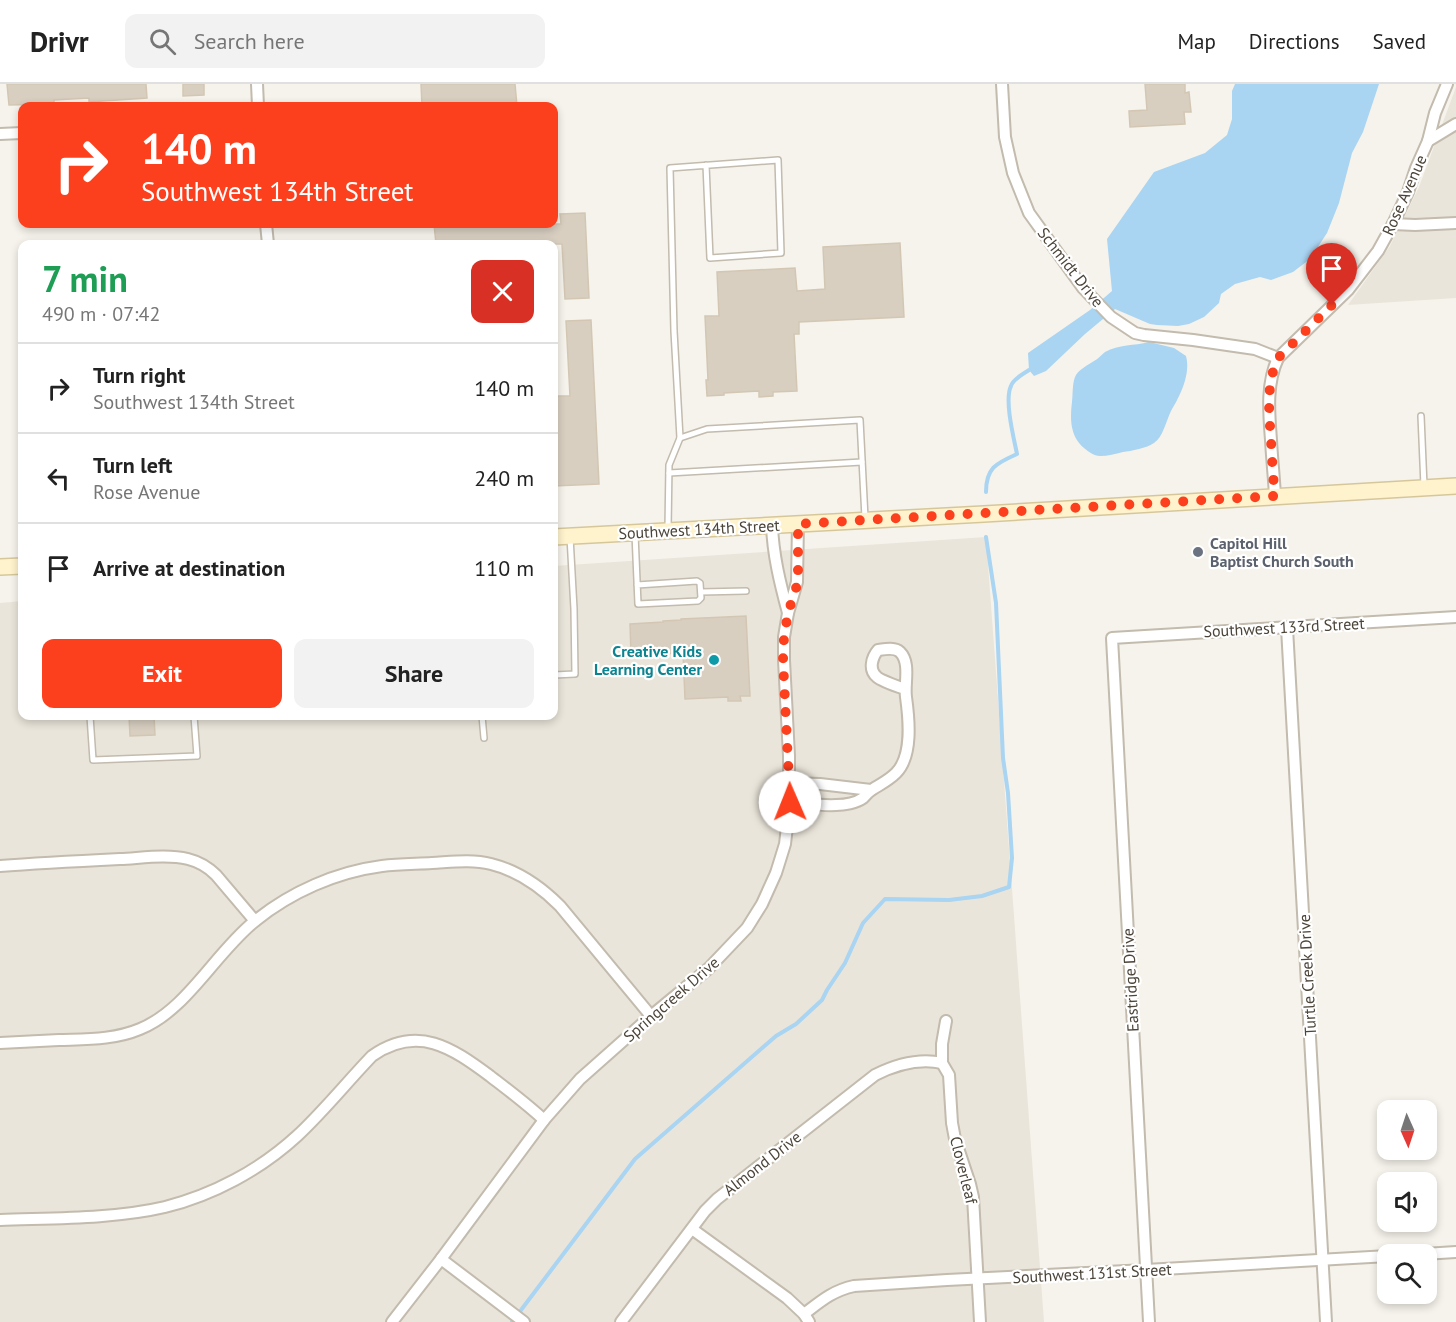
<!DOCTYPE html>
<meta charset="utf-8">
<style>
:root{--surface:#fff;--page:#f2f2f2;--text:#222;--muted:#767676;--line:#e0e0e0;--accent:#fc3f1d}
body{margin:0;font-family:"PT Sans",sans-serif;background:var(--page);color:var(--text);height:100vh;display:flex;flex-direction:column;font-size:22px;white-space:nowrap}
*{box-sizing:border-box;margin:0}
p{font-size:20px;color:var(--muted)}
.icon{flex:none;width:33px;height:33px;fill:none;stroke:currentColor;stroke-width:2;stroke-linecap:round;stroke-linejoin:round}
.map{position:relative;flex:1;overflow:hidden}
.side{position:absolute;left:18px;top:156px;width:540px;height:480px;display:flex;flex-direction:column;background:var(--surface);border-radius:12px;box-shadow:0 3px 9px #0003}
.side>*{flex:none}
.guide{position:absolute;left:18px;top:18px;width:540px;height:126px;border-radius:12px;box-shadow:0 3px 9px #0003;background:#fc3f1d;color:#fff;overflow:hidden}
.needle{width:39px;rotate:177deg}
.controls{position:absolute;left:1377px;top:1016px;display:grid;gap:12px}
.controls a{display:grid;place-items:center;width:60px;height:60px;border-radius:12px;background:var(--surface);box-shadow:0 3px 9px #0003;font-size:30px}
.pin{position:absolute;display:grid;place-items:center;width:51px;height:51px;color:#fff;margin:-62px -26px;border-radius:50% 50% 50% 0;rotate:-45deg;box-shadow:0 0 6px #0007}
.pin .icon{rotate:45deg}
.me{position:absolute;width:66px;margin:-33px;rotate:359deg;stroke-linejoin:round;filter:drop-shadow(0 0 4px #0008)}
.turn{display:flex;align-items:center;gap:21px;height:126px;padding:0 24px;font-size:27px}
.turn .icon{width:78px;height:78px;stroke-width:2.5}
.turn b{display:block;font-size:42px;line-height:51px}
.round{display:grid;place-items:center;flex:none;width:63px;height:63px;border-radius:12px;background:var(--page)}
.summary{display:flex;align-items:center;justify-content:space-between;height:102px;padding:0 24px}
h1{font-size:36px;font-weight:800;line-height:45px;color:#1e9e55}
.cta{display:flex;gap:12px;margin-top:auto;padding:12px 24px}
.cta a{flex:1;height:69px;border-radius:12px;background:var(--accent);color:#fff;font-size:24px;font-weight:800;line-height:69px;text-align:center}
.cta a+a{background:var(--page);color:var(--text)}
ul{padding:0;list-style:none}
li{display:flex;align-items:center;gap:18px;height:90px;padding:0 24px;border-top:2px solid var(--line)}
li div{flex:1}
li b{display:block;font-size:22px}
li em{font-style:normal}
header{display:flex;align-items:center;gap:36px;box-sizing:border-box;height:84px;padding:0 30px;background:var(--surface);border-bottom:2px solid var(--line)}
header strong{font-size:28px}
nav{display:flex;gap:33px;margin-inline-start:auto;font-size:21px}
.search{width:420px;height:54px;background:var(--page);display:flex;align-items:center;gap:15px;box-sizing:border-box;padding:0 21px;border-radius:12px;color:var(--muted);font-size:22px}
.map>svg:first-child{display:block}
</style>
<header>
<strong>Drivr</strong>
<div class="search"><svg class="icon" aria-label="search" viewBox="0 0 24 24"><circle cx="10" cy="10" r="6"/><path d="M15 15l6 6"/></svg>Search here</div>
<nav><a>Map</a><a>Directions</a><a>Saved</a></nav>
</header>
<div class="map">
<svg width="1456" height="1238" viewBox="0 0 1456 1238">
<rect width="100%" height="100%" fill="#f6f3ec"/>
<g fill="#eae5da">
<polygon points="1456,3 1456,214 1348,221 1390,162 1419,103"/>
<polygon points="986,453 1044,1238 0,1238 0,519 22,517 22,632 554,632 554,482"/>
</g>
<g fill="#a9d4f2">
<polygon points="1235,0 1379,0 1363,48 1352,69 1339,119 1327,149 1310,175 1293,188 1271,196 1260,193 1235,200 1221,210 1219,219 1204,233 1189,240 1178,242 1157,241 1150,240 1115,225 1085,250 1046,287 1034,292 1029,286 1028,269 1090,226 1112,207 1107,155 1154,88 1205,69 1227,51 1232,35 1232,7"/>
<path d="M1149 258 1174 264 1186 272C1191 290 1180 312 1171 327 1166 337 1163 353 1154 359 1147 364 1131 367 1123 368 1115 370 1108 372 1100 372 1094 372 1089 368 1084 364 1070 352 1070 335 1072 318 1073 310 1072 298 1076 291 1080 285 1088 281 1094 277 1098 275 1101 271 1105 268 1119 260 1134 262 1149 258Z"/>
</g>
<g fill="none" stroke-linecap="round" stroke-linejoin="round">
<g stroke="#a9d4f2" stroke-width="4">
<path d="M986 408C986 383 997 379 1017 370 1014 355 1004 316 1011 302 1013 295 1023 290 1029 286"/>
<polyline points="512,1238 635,1075 776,952 796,940 822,916 827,906 845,879 863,839 885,815 949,816 982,812 1009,803 1012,774 1008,709 1003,674 996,519 986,453"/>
</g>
</g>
<g fill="#d8cfc1" stroke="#d3c7b4" stroke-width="1.5">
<polygon points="7,0 146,0 147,14 89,18 89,14 54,16 54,20 9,21"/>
<polygon points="183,0 204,0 204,11 183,12"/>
<polygon points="421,0 515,0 517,22 422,22"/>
<polygon points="1145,0 1185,0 1185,9 1189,8 1191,28 1184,28 1185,40 1130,43 1129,27 1147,26"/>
<polygon points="585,129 589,214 565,215 562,160 436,160 434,140 561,140 560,130"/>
<polygon points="900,159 904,233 799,238 799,250 794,250 797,307 773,308 773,312 759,313 759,307 724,309 724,311 707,312 706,296 708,296 705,232 719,232 717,188 795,184 797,207 825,205 823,163"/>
<polygon points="591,236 599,400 554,402 554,312 570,312 566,237"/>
<polygon points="746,532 750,612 740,612 741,617 728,617 728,613 685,615 683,569 631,571 630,540 663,538 663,537 681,536 681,535"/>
<polygon points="129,632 154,632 155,651 130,652"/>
</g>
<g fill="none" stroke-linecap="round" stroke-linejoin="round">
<g stroke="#c2bbae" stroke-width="8">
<g id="lane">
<polyline points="1421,332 1424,402"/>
<polyline points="680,354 707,345 860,336 865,434"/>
<polyline points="669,389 862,378"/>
<polyline points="668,445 669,381 680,354 674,247 670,84 778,76 781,169 710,174 706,81"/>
<polyline points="635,450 638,520 698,517 701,514 700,499 697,497 637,501"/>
<polyline points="701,508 746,507"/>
<polyline points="554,591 575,590 574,525 570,453"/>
<polyline points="90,632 93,676 197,672 194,632"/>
<polyline points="482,632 484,654"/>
</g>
</g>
<g stroke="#c2bbae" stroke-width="14">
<g id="street">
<polyline points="257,0 258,22"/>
<polyline points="1002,0 1005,53 1013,89 1029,129 1083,204 1111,233 1135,249 1144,251 1193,256 1255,265 1278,274"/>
<polyline points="0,50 22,49"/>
<polyline points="1428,57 1456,40"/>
<polyline points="266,140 268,160"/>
<polyline points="1393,140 1415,141 1456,139"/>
<path d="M1275 412C1274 393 1272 375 1271 356 1269 329 1266 300 1278 274L1348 206 1378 167 1393 140 1408 108 1416 84 1428 57 1435 29 1447 0"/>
<path d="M772 441C773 471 780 499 788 529"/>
<polyline points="1287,544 1326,1238"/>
<polyline points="789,699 820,700 871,706"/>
<path d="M790 718C805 719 821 722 836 721 844 721 856 719 863 714 866 711 869 707 873 705 881 700 889 696 896 689 913 672 909 635 906 613 904 600 911 579 900 568 895 563 885 565 878 566 872 573 868 586 877 593 880 596 899 603 905 605"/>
<path d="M0 782C40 779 80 777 120 775 142 774 167 770 188 775 200 778 208 783 216 791L255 837"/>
<polyline points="946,937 942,960 942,979 949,991 952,1039 955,1055 970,1100 973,1113 980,1238"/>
<path d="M0 959C20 958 39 957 59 956 86 955 114 956 140 945 187 926 215 869 255 837 291 808 336 788 382 782 399 780 416 780 432 779 451 778 472 775 491 780 519 787 540 802 560 822L651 932"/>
<path d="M0 1136C52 1134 114 1135 165 1123 213 1111 260 1086 297 1052 323 1028 347 998 372 972 418 940 452 964 490 992 508 1006 527 1020 544 1036"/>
<polyline points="692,1145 787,1214 804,1230 809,1238"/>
<polyline points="1424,1170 1456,1168"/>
<polyline points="441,1175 524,1238"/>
<path d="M804 1230C821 1217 832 1207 854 1202L947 1196 1146 1186 1388 1172"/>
<polyline points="392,1238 441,1175 544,1036 566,1011 580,995 651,932 708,885 747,844 762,820 776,789 781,773 785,760 789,725 789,672 784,576 784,553 788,529 797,498 798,439"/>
<path d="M621 1238 705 1127 717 1115 875 991C895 981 919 974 942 979"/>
<polyline points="1149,1238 1112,554 1456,533"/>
</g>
</g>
<g stroke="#d6c79b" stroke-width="18">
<g id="secondary">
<polyline points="554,453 984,430 1456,402"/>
<polyline points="0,483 22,482"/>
</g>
</g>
<use href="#lane" stroke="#fff" stroke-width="5"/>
<use href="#street" stroke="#fff" stroke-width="10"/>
<use href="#secondary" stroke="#fff3cd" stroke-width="15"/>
</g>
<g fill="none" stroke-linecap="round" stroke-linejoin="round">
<path stroke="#fc3f1d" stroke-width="10" stroke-dasharray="0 18" d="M790 718 783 576 784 553 788 529 798 498V440L1275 412C1273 393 1272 375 1271 356 1269 328 1266 300 1278 274L1332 221"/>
</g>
<circle fill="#6b7280" stroke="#fff" stroke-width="2" cx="1198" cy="468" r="6"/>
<circle fill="#0f9aa8" stroke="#fff" stroke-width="2" cx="714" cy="576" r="6"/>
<g text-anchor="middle" stroke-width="4.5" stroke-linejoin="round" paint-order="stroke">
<g font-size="16" fill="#4b4439" stroke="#fff">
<text transform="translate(1404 111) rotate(-66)" y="6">Rose Avenue</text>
<text transform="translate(1071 183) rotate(52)" y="6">Schmidt Drive</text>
<text transform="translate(699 445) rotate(-3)" y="6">Southwest 134th Street</text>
<text transform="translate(1284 543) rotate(-3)" y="6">Southwest 133rd Street</text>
<text transform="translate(1307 891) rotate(-93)" y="6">Turtle Creek Drive</text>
<text transform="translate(1130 896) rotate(-93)" y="6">Eastridge Drive</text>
<text transform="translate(671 915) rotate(-41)" y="6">Springcreek Drive</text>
<text transform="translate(762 1079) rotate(-38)" y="6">Almond Drive</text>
<text transform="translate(964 1086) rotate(76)" y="6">Cloverleaf</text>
<text transform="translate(1092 1189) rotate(-3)" y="6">Southwest 131st Street</text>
</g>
<g font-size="16" font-weight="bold" fill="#5b616d" stroke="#fff" text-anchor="start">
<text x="1210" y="465">Capitol Hill<tspan x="1210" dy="18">Baptist Church South</tspan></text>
</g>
<g font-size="16" font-weight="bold" fill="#0d838f" stroke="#fff" text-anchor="end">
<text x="702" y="573">Creative Kids<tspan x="702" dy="18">Learning Center</tspan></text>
</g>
</g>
</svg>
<div class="controls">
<a><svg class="needle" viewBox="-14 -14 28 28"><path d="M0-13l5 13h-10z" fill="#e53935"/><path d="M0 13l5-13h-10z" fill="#767676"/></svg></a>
<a><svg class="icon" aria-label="sound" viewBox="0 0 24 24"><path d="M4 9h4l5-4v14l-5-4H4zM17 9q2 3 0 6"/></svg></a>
<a><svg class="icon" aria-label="search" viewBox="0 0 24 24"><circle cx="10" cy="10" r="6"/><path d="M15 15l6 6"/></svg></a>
</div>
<div class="pin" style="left:1332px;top:221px;background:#d93025"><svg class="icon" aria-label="arrive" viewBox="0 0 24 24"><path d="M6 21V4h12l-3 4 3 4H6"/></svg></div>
<svg class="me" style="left:790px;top:718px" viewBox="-20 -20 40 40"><circle r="19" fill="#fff"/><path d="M0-13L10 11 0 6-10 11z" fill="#fc3f1d"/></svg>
<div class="guide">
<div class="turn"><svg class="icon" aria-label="right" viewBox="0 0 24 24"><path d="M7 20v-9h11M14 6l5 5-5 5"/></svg><div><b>140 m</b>Southwest 134th Street</div></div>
</div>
<section class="side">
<div class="summary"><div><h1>7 min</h1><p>490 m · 07:42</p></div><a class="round" style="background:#d93025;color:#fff"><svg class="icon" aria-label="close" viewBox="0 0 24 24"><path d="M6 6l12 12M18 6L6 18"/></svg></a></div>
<ul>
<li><svg class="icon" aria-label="right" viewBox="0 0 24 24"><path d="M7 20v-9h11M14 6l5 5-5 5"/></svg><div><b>Turn right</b><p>Southwest 134th Street</p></div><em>140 m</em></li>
<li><svg class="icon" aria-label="left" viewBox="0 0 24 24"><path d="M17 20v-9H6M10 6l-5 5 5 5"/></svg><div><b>Turn left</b><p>Rose Avenue</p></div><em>240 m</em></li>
<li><svg class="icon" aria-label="arrive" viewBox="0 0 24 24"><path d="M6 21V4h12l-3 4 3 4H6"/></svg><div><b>Arrive at destination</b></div><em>110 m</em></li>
</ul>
<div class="cta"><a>Exit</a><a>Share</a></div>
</section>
</div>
